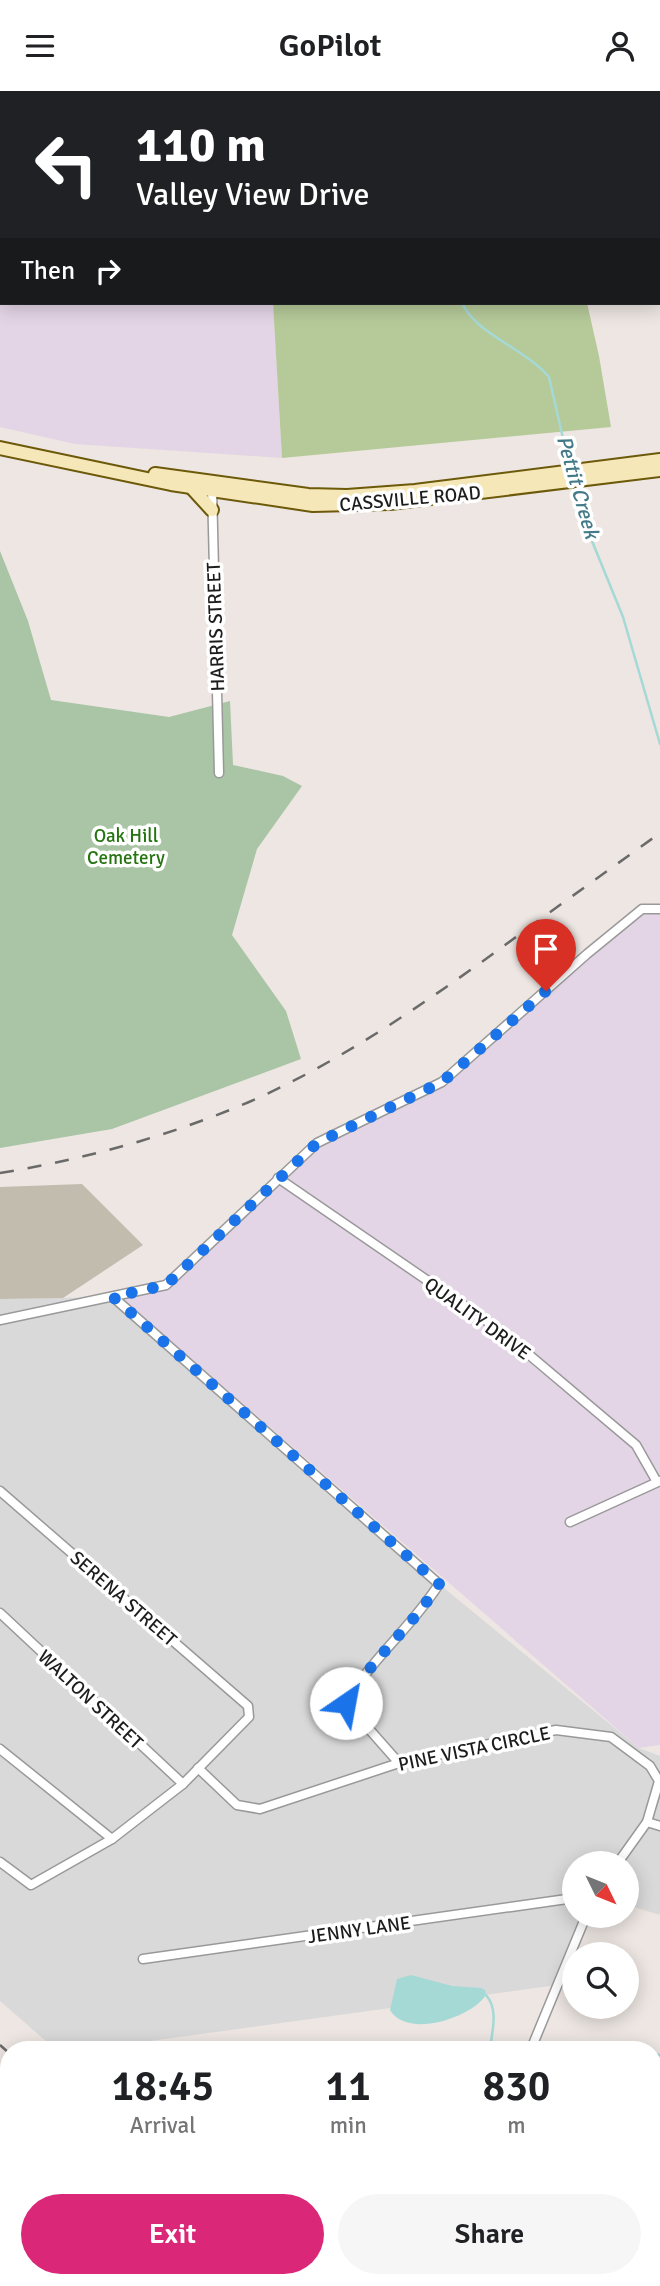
<!DOCTYPE html>
<style>
:root{--surface:#fff;--page:#f6f6f6;--text:#202124;--muted:#757577;--accent:#db2777}
body{margin:0;font-family:Signika,sans-serif;background:var(--page);color:var(--text);height:100vh;display:flex;flex-direction:column;font-size:26px;white-space:nowrap}
*{box-sizing:border-box;margin:0}
p{font-size:23px;color:var(--muted)}
.icon{flex:none;width:38px;height:38px;fill:none;stroke:currentColor;stroke-width:2;stroke-linecap:round;stroke-linejoin:round}
.map{position:relative;flex:1;overflow:hidden}
.drawer{position:absolute;left:0px;top:1950px;width:662px;height:247px;display:flex;flex-direction:column;background:var(--surface);border-radius:28px 28px 0 0;box-shadow:0 4px 18px #0003}
.drawer>*{flex:none}
.hud{position:absolute;left:0px;top:0px;width:662px;height:214px;box-shadow:0 4px 18px #0003;background:#202124;color:#fff;overflow:hidden}
.needle{width:46px;rotate:133deg}
.controls{position:absolute;left:562px;top:1760px;display:grid;gap:14px}
.controls a{display:grid;place-items:center;width:77px;height:77px;border-radius:50%;background:var(--surface);box-shadow:0 4px 18px #0003;font-size:35px}
.pin{position:absolute;display:grid;place-items:center;width:60px;height:60px;color:#fff;margin:-72px -30px;border-radius:50% 50% 50% 0;rotate:-45deg;box-shadow:0 0 7px #0007}
.pin .icon{rotate:45deg}
.me{position:absolute;width:77px;margin:-38px;rotate:33deg;stroke-linejoin:round;filter:drop-shadow(0 0 5px #0008)}
.turn{display:flex;align-items:center;gap:24px;height:147px;padding:0 21px;font-size:32px}
.turn .icon{width:91px;height:91px;stroke-width:2.5}
.turn b{display:block;font-size:49px;line-height:60px}
.then{display:flex;align-items:center;height:66px;padding:0 21px;background:#0003;gap:14px;font-size:26px}
.eta{display:flex;justify-content:space-evenly;align-items:center;height:119px;text-align:center}
.eta b{font-size:42px;font-weight:600;line-height:49px}
.primary-button{display:flex;gap:14px;margin-top:auto;padding:14px 21px}
.primary-button a{flex:1;height:80px;border-radius:42px;background:var(--accent);color:#fff;font-size:28px;font-weight:600;line-height:80px;text-align:center}
.primary-button a+a{background:var(--page);color:var(--text)}
header{display:flex;justify-content:space-between;align-items:center;height:91px;padding:0 21px;background:var(--surface);font-size:32px;font-weight:600}
.map>svg:first-child{display:block}
</style>
<header><svg class="icon" aria-label="menu" viewBox="0 0 24 24"><path d="M4 6h16M4 12h16M4 18h16"/></svg>GoPilot<svg class="icon" aria-label="person" viewBox="0 0 24 24"><circle cx="12" cy="8" r="4"/><path d="M4 21q1-7 8-7t8 7"/></svg></header>
<div class="map">
<svg width="660" height="2195" viewBox="0 0 660 2195">
<rect width="100%" height="100%" fill="#ede6e2"/>
<g fill="#dad9da">
<polygon points="113,1206 439,1493 639,1657 660,1665 660,1824 627,1814 626,1773 574,1773 574,1825 586,1825 557,1894 92,1958 55,1958 0,1910 0,1208"/>
<polygon points="0,2020 9,2028 9,2188 181,2188 189,2195 0,2195"/>
</g>
<g fill="#e4d5e6">
<polygon points="0,0 118,2 2,2 2,212 273,212 282,367 75,353 0,336"/>
<polygon points="642,818 660,818 660,1654 639,1657 119,1205 161,1195 317,1052 442,991"/>
</g>
<polygon fill="#c1bcae" points="82,1093 143,1154 63,1207 0,1208 0,1096"/>
<g fill="#b6ca99">
<polygon points="117,0 470,0 471,2 118,2"/>
<polygon points="273,212 587,212 599,265 611,336 282,367"/>
</g>
<polygon fill="#a9c5a5" points="0,460 28,530 51,609 169,626 230,610 233,674 283,685 302,695 257,758 232,844 286,920 301,968 112,1038 0,1057"/>
<path fill="#a5d9d5" d="M411 1884 452 1895 481 1897 485 1899 486 1904C471 1927 407 1948 390 1919L397 1888Z"/>
<g fill="none" stroke-linecap="round" stroke-linejoin="round">
<g stroke="#a5d9d5" stroke-width="2.5">
<polyline points="423,0 424,2"/>
<path d="M462 212C477 244 526 258 549 286L570 378"/>
<polyline points="574,394 583,428 623,526 660,653"/>
<path d="M486 1904C499 1919 492 1940 490 1958"/>
<polyline points="653,1963 660,1964"/>
</g>
<g stroke="#999" stroke-width="11">
<g id="minor">
<polyline points="212,397 219,682"/>
<polyline points="278,1087 501,1240 636,1354 657,1391"/>
<path d="M113 1206 439 1493C412 1536 371 1568 346 1612L399 1672"/>
<polyline points="0,1229 166,1194 317,1052 442,991 587,863 642,818 660,818"/>
<polyline points="0,1400 248,1615 249,1626 183,1693 112,1748 31,1794 0,1771"/>
<polyline points="570,1431 660,1390"/>
<polyline points="0,1522 183,1693"/>
<polyline points="0,1658 112,1748"/>
<polyline points="198,1677 237,1714 260,1718 399,1672 556,1639 611,1646 650,1675 659,1690 647,1731 617,1773"/>
<polyline points="647,1731 660,1735"/>
<polyline points="143,1868 574,1807"/>
<polyline points="531,1958 586,1825"/>
<polyline points="10,2195 15,2188"/>
<polyline points="431,2195 434,2188"/>
</g>
</g>
<g stroke="#6c5a0a" stroke-width="16">
<g id="secondary">
<polyline points="0,357 171,393 313,414 390,412 660,379"/>
<polyline points="155,383 308,404 347,405 415,400 660,369"/>
<polyline points="191,396 212,419"/>
</g>
</g>
<use href="#minor" stroke="#fff" stroke-width="8"/>
<use href="#secondary" stroke="#f6e7b8" stroke-width="12"/>
<g stroke="#6a6a6a" stroke-width="2.5" stroke-dasharray="14 14" stroke-linecap="butt">
<path d="M0 1082C86 1068 169 1045 249 1011 338 972 419 916 497 860 551 820 606 781 660 742"/>
<polyline points="0,1954 9,1962"/>
<polyline points="267,2188 276,2195"/>
</g>
</g>
<g fill="none" stroke-linecap="round" stroke-linejoin="round">
<path stroke="#1a73e8" stroke-width="12" stroke-dasharray="0 21.6" d="M346 1612C371 1568 412 1536 439 1493L113 1206 166 1194 317 1052 442 991 546 900"/>
</g>
<g text-anchor="middle" stroke-width="7" stroke-linejoin="round" paint-order="stroke">
<g font-size="19" fill="#1c1c1c" stroke="#fff">
<text transform="translate(410 407) rotate(-5)" y="7">CASSVILLE ROAD</text>
<text transform="translate(215 536) rotate(-92)" y="7">HARRIS STREET</text>
<text transform="translate(478 1227) rotate(36)" y="7">QUALITY DRIVE</text>
<text transform="translate(124 1507) rotate(41)" y="7">SERENA STREET</text>
<text transform="translate(91 1608) rotate(43)" y="7">WALTON STREET</text>
<text transform="translate(474 1657) rotate(-12)" y="7">PINE VISTA CIRCLE</text>
<text transform="translate(359 1838) rotate(-8)" y="7">JENNY LANE</text>
</g>
<g font-size="19" fill="#267411" stroke="#fff">
<text x="126" y="751">Oak Hill<tspan x="126" dy="22">Cemetery</tspan></text>
</g>
<g font-size="21" font-style="italic" fill="#427a88" stroke="#fff">
<text transform="translate(578 396) rotate(74)" y="7">Pettit Creek</text>
</g>
</g>
</svg>
<div class="controls">
<a><svg class="needle" viewBox="-14 -14 28 28"><path d="M0-13l5 13h-10z" fill="#e53935"/><path d="M0 13l5-13h-10z" fill="#757577"/></svg></a>
<a><svg class="icon" aria-label="search" viewBox="0 0 24 24"><circle cx="10" cy="10" r="6"/><path d="M15 15l6 6"/></svg></a>
</div>
<div class="pin" style="left:546px;top:900px;background:#d93025"><svg class="icon" aria-label="arrive" viewBox="0 0 24 24"><path d="M6 21V4h12l-3 4 3 4H6"/></svg></div>
<svg class="me" style="left:346px;top:1612px" viewBox="-20 -20 40 40"><circle r="19" fill="#fff"/><path d="M0-13L10 11 0 6-10 11z" fill="#1a73e8"/></svg>
<div class="hud">
<div class="turn"><svg class="icon" aria-label="left" viewBox="0 0 24 24"><path d="M17 20v-9H6M10 6l-5 5 5 5"/></svg><div><b>110 m</b>Valley View Drive</div></div>
<div class="then">Then<svg class="icon" aria-label="right" viewBox="0 0 24 24"><path d="M7 20v-9h11M14 6l5 5-5 5"/></svg></div>
</div>
<section class="drawer">
<div class="eta">
<div><b>18:45</b><p>Arrival</p></div>
<div><b>11</b><p>min</p></div>
<div><b>830</b><p>m</p></div>
</div>
<div class="primary-button"><a>Exit</a><a>Share</a></div>
</section>
</div>
